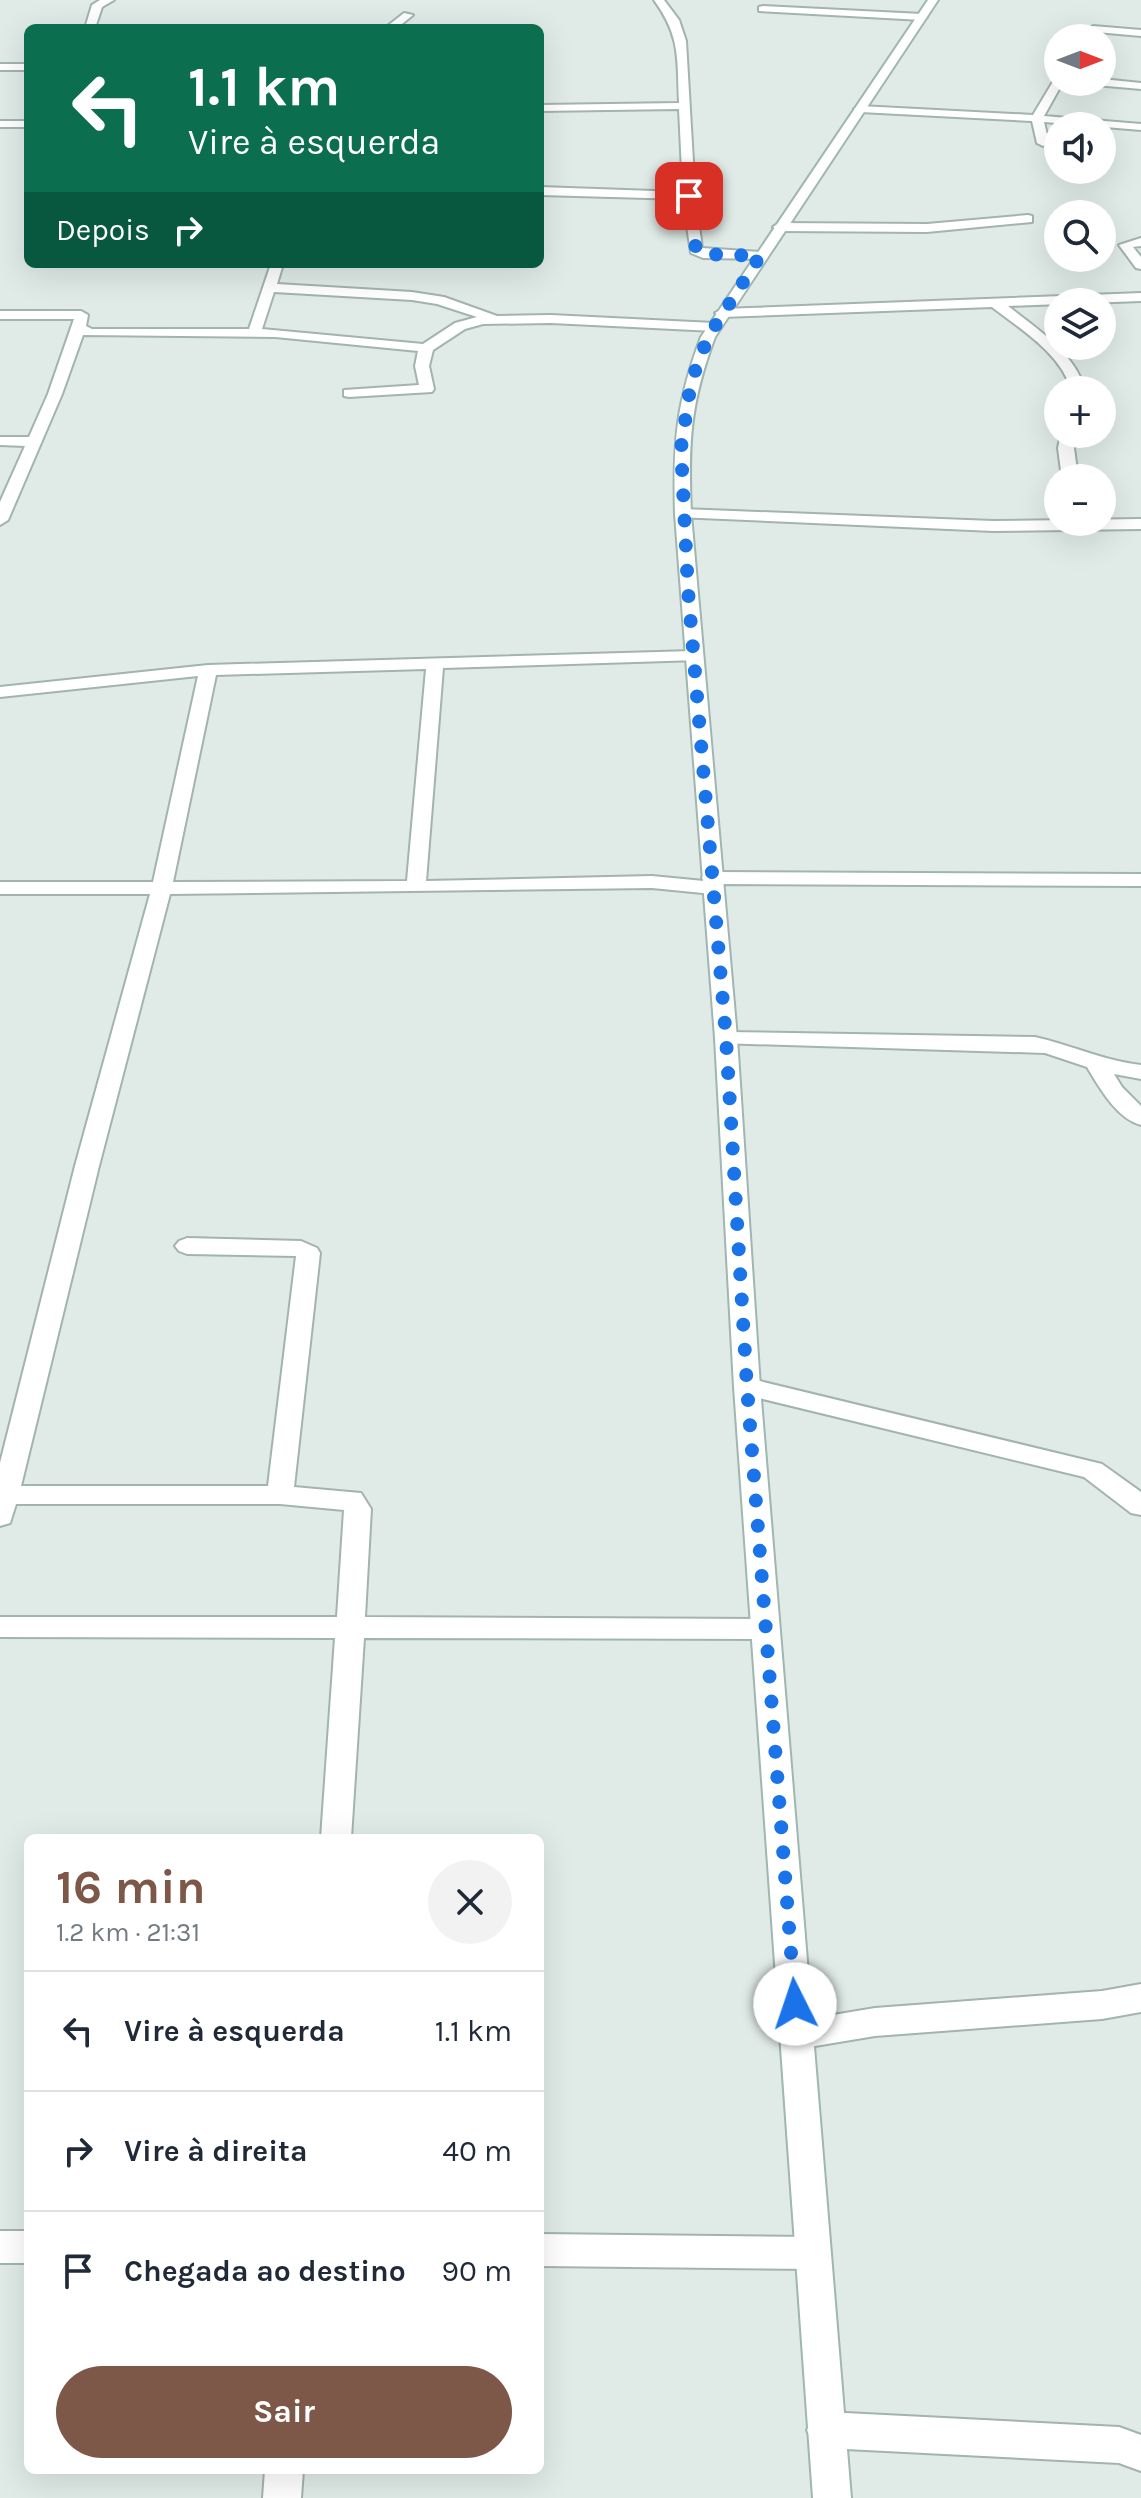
<!DOCTYPE html>
<html lang="pt">
<meta charset="utf-8">
<style>
:root{--surface:#fff;--page:#f2f2f3;--text:#1f2937;--muted:#747a83;--line:#e0e1e3;--accent:#7d5747}
body{margin:0;font-family:Karla,sans-serif;background:var(--page);color:var(--text);height:100vh;display:flex;flex-direction:column;font-size:30px;white-space:nowrap}
*{box-sizing:border-box;margin:0}
p{font-size:26px;color:var(--muted)}
.icon{flex:none;width:44px;height:44px;fill:none;stroke:currentColor;stroke-width:2;stroke-linecap:round;stroke-linejoin:round}
.map{position:relative;flex:1;overflow:hidden}
.sheet{position:absolute;left:24px;top:1834px;width:520px;height:640px;display:flex;flex-direction:column;background:var(--surface);border-radius:12px;box-shadow:0 8px 32px #0002}
.sheet>*{flex:none}
.banner{position:absolute;left:24px;top:24px;width:520px;height:244px;border-radius:12px;box-shadow:0 8px 32px #0002;background:#0b6e4f;color:#fff;overflow:hidden}
.needle{width:52px;rotate:90deg}
.buttons{position:absolute;left:1044px;top:24px;display:grid;gap:16px}
.buttons a{display:grid;place-items:center;width:72px;height:72px;border-radius:50%;background:var(--surface);box-shadow:0 8px 32px #0002;font-size:40px}
.pin{position:absolute;display:grid;place-items:center;width:68px;height:68px;color:#fff;margin:-34px;border-radius:16px;box-shadow:0 4px 12px #0006}
.me{position:absolute;width:88px;margin:-44px;rotate:356deg;stroke-linejoin:round;filter:drop-shadow(0 0 6px #0008)}
.turn{display:flex;align-items:center;gap:28px;height:168px;padding:0 32px;font-size:36px}
.turn .icon{width:104px;height:104px;stroke-width:2.5}
.turn b{display:block;font-size:56px;line-height:68px}
.then{display:flex;align-items:center;height:76px;padding:0 32px;background:#0003;gap:16px;font-size:30px}
.round{display:grid;place-items:center;flex:none;width:84px;height:84px;border-radius:42px;background:var(--page)}
.overview{display:flex;align-items:center;justify-content:space-between;height:136px;padding:0 32px}
h1{font-size:48px;font-weight:700;line-height:60px;color:var(--accent)}
.primary-button{display:flex;gap:16px;margin-top:auto;padding:16px 32px}
.primary-button a{flex:1;height:92px;border-radius:48px;background:var(--accent);color:#fff;font-size:32px;font-weight:700;line-height:92px;text-align:center}
ul{padding:0;list-style:none}
li{display:flex;align-items:center;gap:24px;height:120px;padding:0 32px;border-top:2px solid var(--line)}
li div{flex:1}
li b{display:block;font-size:30px}
li em{font-style:normal}
.map>svg:first-child{display:block}
</style>
<div class="map">
<svg width="1141" height="2498" viewBox="0 0 1141 2498">
<rect width="100%" height="100%" fill="#e0ebe7"/>
<g fill="none" stroke-linecap="round" stroke-linejoin="round">
<g stroke="#a3b3af" stroke-width="4">
<g id="minor">
<polygon points="100,0 114,0 102,7 95,28 85,28 92,5"/>
<path d="M654 0H664L679 20 686 41 695 196 702 248 760 252 765 253V259L703 258 691 253 683 199 540 195V187L683 192 679 109 540 111V105L679 103C677 59 681 37 654 0Z"/>
<polygon points="763,6 922,14 927,17 922,20 759,11 759,7"/>
<polygon points="404,13 413,15 397,28 385,28"/>
<polygon points="1093,26 1141,30 1141,36 1096,32 1091,38 1081,38"/>
<rect x="0" y="64" width="28" height="6"/>
<polygon points="1058,79 1058,82 1063,82 1044,116 1141,124 1141,130 1044,122 1049,143 1043,146 1037,143 1032,121 860,112 854,109 860,106 1033,115 1054,80"/>
<polygon points="1102,79 1141,83 1141,89 1095,85 1090,82 1102,82"/>
<rect x="0" y="121" width="28" height="6"/>
<polygon points="1028,215 1032,216 1032,222 927,232 779,231 773,227 779,223 927,224"/>
<polygon points="1141,238 1141,246 1133,247 1141,257 1141,269 1136,268 1119,245"/>
<path d="M271 264H283L277 284 412 292 444 297 497 316 551 315 714 323 721 327 714 331 551 323 483 324 465 329 433 350 429 366 434 389 432 392 349 397 344 396V390L419 385 415 366 418 351 275 337 83 335 62 394 8 520 0 525V502L25 446 0 445V437H29L48 394 74 319H0V311H81L88 315 86 326 92 329H249ZM274 292 412 300 437 304 477 317 455 323 423 344 262 329Z"/>
<path d="M1141 293V301L1008 306C1036 328 1076 354 1085 390H1071C1062 354 1020 329 992 307L722 317 715 313 722 309Z"/>
<polygon points="1061,434 1075,434 1074,448 1078,478 1062,478 1058,448"/>
<polygon points="683,509 993,521 1141,519 1141,529 993,531 677,517 677,511"/>
<path d="M693 651 699 652 702 656 699 660 443 668 426 881 652 876 704 881 702 878 705 874 712 872 1141 874V886L720 884 723 888 720 892 713 894 652 888 170 894 99 1166 21 1486H268L296 1256 187 1254 179 1251 175 1246 179 1241 187 1238 301 1241 317 1248 320 1253 294 1487 361 1493 371 1509 365 1617 765 1619 775 1622 779 1629 775 1636 765 1639 364 1638 351 1838H321L335 1638 0 1637V1617H337L344 1510 280 1504H16L10 1523 0 1526V1463L75 1166 150 894H0V882H153L198 676 0 697V687L208 665ZM426 669 407 881 173 882 216 675Z"/>
<path d="M726 1032 1035 1037C1071 1045 1104 1061 1141 1065V1079L1114 1074 1122 1087 1141 1106V1125C1117 1119 1099 1087 1087 1067L1045 1053 718 1043 715 1038 718 1033Z"/>
<polygon points="747,1378 1102,1464 1141,1492 1141,1515 1131,1513 1084,1477 738,1393 734,1387 738,1381"/>
<polygon points="1141,1984 1141,2012 1102,2019 875,2036 797,2049 785,2045 781,2035 785,2025 797,2021 875,2008 1102,1991"/>
<rect x="0" y="2231" width="28" height="32"/>
<polygon points="540,2234 812,2237 824,2241 830,2253 824,2265 812,2269 540,2266"/>
<polygon points="826,2412 1119,2427 1141,2435 1141,2471 1119,2463 826,2448 813,2443 807,2430 813,2417"/>
<polygon points="265,2470 303,2470 301,2498 263,2498"/>
</g>
</g>
<g stroke="#9fb6b1" stroke-width="4">
<path id="secondary" d="M928 0H938L715 337C690 403 688 444 691 514L737 1038 760 1387 851 2498H813L734 1387 715 1038 675 514C673 444 676 403 701 337Z"/>
</g>
<use href="#minor" fill="#fff" fill-rule="evenodd"/>
<use href="#secondary" fill="#fff" fill-rule="evenodd"/>
</g>
<g fill="none" stroke-linecap="round" stroke-linejoin="round">
<polyline stroke="#1a73e8" stroke-width="14" stroke-dasharray="0 25.2" points="689,196 696,250 703,254 760,256 708,337 691,382 681,448 688,590 726,1038 747,1387 795,2004"/>
</g>
</svg>
<div class="buttons">
<a><svg class="needle" viewBox="-14 -14 28 28"><path d="M0-13l5 13h-10z" fill="#e53935"/><path d="M0 13l5-13h-10z" fill="#747a83"/></svg></a>
<a><svg class="icon" aria-label="sound" viewBox="0 0 24 24"><path d="M4 9h4l5-4v14l-5-4H4zM17 9q2 3 0 6"/></svg></a>
<a><svg class="icon" aria-label="search" viewBox="0 0 24 24"><circle cx="10" cy="10" r="6"/><path d="M15 15l6 6"/></svg></a>
<a><svg class="icon" aria-label="layers" viewBox="0 0 24 24"><path d="M12 4l9 5-9 5-9-5zM3 14l9 5 9-5"/></svg></a>
<a>+</a>
<a>−</a>
</div>
<div class="pin" style="left:689px;top:196px;background:#d93025"><svg class="icon" aria-label="arrive" viewBox="0 0 24 24"><path d="M6 21V4h12l-3 4 3 4H6"/></svg></div>
<svg class="me" style="left:795px;top:2004px" viewBox="-20 -20 40 40"><circle r="19" fill="#fff"/><path d="M0-13L10 11 0 6-10 11z" fill="#1a73e8"/></svg>
<div class="banner">
<div class="turn"><svg class="icon" aria-label="left" viewBox="0 0 24 24"><path d="M17 20v-9H6M10 6l-5 5 5 5"/></svg><div><b>1.1 km</b>Vire à esquerda</div></div>
<div class="then">Depois<svg class="icon" aria-label="right" viewBox="0 0 24 24"><path d="M7 20v-9h11M14 6l5 5-5 5"/></svg></div>
</div>
<section class="sheet">
<div class="overview"><div><h1>16 min</h1><p>1.2 km · 21:31</p></div><a class="round"><svg class="icon" aria-label="close" viewBox="0 0 24 24"><path d="M6 6l12 12M18 6L6 18"/></svg></a></div>
<ul>
<li><svg class="icon" aria-label="left" viewBox="0 0 24 24"><path d="M17 20v-9H6M10 6l-5 5 5 5"/></svg><div><b>Vire à esquerda</b></div><em>1.1 km</em></li>
<li><svg class="icon" aria-label="right" viewBox="0 0 24 24"><path d="M7 20v-9h11M14 6l5 5-5 5"/></svg><div><b>Vire à direita</b></div><em>40 m</em></li>
<li><svg class="icon" aria-label="arrive" viewBox="0 0 24 24"><path d="M6 21V4h12l-3 4 3 4H6"/></svg><div><b>Chegada ao destino</b></div><em>90 m</em></li>
</ul>
<div class="primary-button"><a>Sair</a></div>
</section>
</div>
